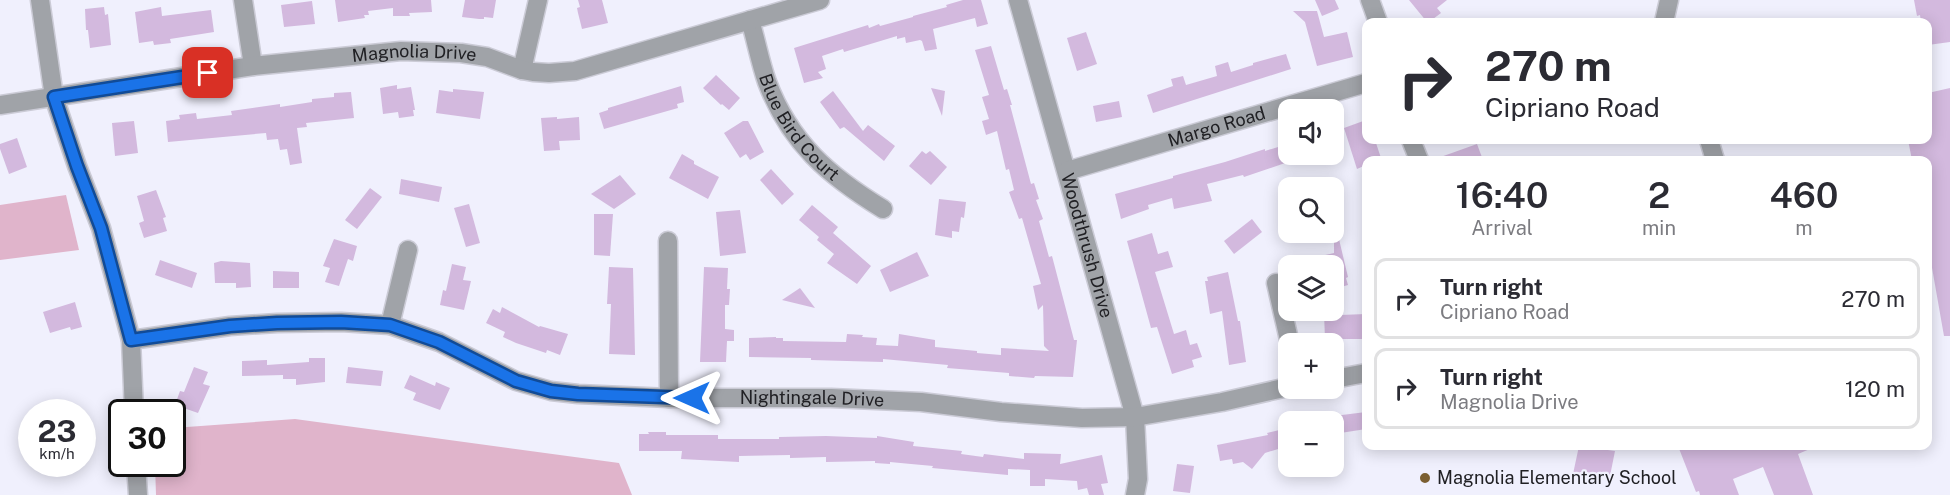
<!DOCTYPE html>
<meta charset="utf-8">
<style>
:root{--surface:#fff;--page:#f2f2f3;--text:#2b2b33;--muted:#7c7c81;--line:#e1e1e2}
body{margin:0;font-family:"Public Sans",sans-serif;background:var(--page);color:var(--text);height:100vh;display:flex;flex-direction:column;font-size:22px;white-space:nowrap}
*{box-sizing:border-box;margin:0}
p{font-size:20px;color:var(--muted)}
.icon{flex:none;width:33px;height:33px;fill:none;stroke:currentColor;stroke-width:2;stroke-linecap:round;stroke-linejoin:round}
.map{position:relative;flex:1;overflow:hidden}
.drawer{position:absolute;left:1362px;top:156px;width:570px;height:294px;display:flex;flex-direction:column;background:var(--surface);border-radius:12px;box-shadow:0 3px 15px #0003}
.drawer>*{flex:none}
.top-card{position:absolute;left:1362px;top:18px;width:570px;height:126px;border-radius:12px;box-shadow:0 3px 15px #0003;background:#fff;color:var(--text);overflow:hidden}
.buttons{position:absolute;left:1278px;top:99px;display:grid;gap:12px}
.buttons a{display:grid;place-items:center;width:66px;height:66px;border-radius:12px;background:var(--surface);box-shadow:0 3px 15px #0003;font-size:30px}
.speed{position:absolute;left:18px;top:399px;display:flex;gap:12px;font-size:30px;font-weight:700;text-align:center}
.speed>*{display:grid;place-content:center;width:78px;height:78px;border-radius:50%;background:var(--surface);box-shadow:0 3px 15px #0003;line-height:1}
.speed small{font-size:15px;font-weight:400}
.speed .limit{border:3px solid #111;border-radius:9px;background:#fff;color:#111}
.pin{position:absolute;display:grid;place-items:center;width:51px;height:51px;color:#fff;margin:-26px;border-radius:12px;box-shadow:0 3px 9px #0006}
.me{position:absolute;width:66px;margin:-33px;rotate:270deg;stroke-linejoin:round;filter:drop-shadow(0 0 4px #0008)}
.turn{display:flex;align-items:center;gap:21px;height:126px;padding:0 24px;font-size:27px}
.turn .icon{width:78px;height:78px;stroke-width:2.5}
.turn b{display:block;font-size:42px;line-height:51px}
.eta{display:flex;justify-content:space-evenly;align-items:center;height:102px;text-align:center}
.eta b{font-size:36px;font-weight:600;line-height:42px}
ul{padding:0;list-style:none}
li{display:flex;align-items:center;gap:18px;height:81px;margin:0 12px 9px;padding:0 12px;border:3px solid var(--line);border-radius:12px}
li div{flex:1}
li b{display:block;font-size:22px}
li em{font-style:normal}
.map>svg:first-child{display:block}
</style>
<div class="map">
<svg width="1950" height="495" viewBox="0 0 1950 495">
<rect width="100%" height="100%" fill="#f0f0fd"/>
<g fill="#e0b4cb">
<polygon points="66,195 79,250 0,260 0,205"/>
<polygon points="295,419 619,463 632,495 156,495 155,464 172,464 173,428"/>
</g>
<g fill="#d3b9de">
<polygon points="335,0 431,0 432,12 409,13 410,16 393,16 393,8 368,11 369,15 364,15 365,18 338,22"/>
<polygon points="465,0 496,0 493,18 484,17 484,19 479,19 462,17"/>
<polygon points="578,0 602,0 608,23 582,29 578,13 577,8 580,7"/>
<polygon points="963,0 981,0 988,24 977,27 975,18 933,29 937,49 925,51 922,41 920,40 906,43 905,37 897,39 897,36 844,52 843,49 822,56 826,69 818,72 823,78 804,83 794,48 868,25 869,28 879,24 880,26 913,17 913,16 947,7 946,5"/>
<polygon points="1315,0 1335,0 1339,9 1322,16"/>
<polygon points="1409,0 1447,0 1437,8 1441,13 1429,22 1427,22"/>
<polygon points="1914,0 1950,0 1950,42 1928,45 1928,22 1921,22 1920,15 1917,16"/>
<polygon points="312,1 315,24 284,27 281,5"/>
<polygon points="104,7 105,15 108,14 111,45 90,48 88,30 86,30 85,9"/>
<polygon points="161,7 162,16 211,10 214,32 170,39 171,43 154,45 153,41 139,43 135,12"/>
<polygon points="1293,11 1317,11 1324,37 1347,32 1353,57 1317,66 1305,22"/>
<polygon points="1086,32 1097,64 1077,71 1067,38"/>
<polygon points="991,46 1004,90 1007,89 1012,105 1010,105 1031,184 1034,183 1039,199 1036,200 1043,219 1039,221 1049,257 1052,256 1074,340 1077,340 1073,377 1035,376 1034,378 1009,376 1009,373 947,368 948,365 883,359 883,362 811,360 811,358 749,357 749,338 776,337 776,338 783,338 783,341 846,342 847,334 863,335 862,337 877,338 876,345 898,346 899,334 935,340 935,347 977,351 977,353 1001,355 1001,348 1049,351 1044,346 1043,305 1038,310 1033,286 1041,284 1022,218 1019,219 1009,192 1014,190 1009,169 1006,170 997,131 986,135 982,121 989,119 982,97 989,95 975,50"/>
<polygon points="1286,54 1291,69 1153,113 1147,95 1173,86 1171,79 1183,76 1186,85 1217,76 1215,66 1228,62 1231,72 1253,65 1253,63"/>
<polygon points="716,75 740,98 729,110 722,104 721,105 703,88"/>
<polygon points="397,85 397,89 411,87 415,110 413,110 414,116 399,118 398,112 383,114 380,88"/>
<polygon points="681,86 684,102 677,104 678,108 604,129 599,113 608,110 608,108"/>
<polygon points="931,88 945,91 942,116"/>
<polygon points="1950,88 1950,336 1944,336 1928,245 1928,160 1912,160 1908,140 1928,140 1928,93"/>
<polygon points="453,89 484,92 480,119 436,113 439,90 453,92"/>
<polygon points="833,91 863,131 868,125 895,146 884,161 844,127 840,129 820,102"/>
<polygon points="351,92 354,118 306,123 307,127 297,128 302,163 290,165 287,149 280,150 278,139 267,140 266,133 168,142 166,121 180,119 179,115 196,113 197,119 232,115 231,111 280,104 280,107 312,102 312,99 334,97 334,93"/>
<polygon points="1119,101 1122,117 1096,122 1093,106"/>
<polygon points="557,117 557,119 579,117 580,140 559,141 560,150 544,151 541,118"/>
<polygon points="1366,120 1366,140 1375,140 1381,158 1366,160 1366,165 1357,169 1344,128"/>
<polygon points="134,121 138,153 115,156 112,123"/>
<polygon points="743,121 748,121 764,152 750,160 746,154 740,158 724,133"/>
<polygon points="17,138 27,167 9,174 0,149 0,144"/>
<polygon points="1288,144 1288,162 1244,177 1243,175 1207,184 1212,201 1174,209 1172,198 1148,205 1149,209 1121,219 1115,194 1173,178 1173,176 1225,162 1265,149 1265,151"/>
<polygon points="1477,144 1483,160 1436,160 1435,159"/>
<polygon points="922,151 926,154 930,151 947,167 931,185 909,166"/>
<polygon points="682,154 694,161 694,164 719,177 708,199 669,178"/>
<polygon points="771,169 794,194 782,205 760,180"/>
<polygon points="620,175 636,194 614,209 591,194"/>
<polygon points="401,179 442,187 439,202 399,194"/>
<polygon points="370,188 382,197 357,229 345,220"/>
<polygon points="156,190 166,217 163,218 167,231 144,238 139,223 144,221 137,196"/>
<polygon points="939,199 966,202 964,218 961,217 959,232 952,231 952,238 935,235"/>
<polygon points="469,204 480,243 466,247 454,208"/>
<polygon points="812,205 838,227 833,233 871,266 857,284 827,263 834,254 817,240 819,237 799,220"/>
<polygon points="740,210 746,253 720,256 716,212"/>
<polygon points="594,214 613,214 610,256 594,255"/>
<polygon points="1252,219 1262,232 1234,254 1224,241"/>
<polygon points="1152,233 1158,254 1168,251 1173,267 1155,272 1174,334 1186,330 1190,345 1197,343 1202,357 1192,360 1194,367 1172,374 1157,327 1151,328 1127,241"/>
<polygon points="1334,235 1338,235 1348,277 1346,278 1348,285 1334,289 1334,266 1324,266 1321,256 1334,253"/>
<polygon points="334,239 357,246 353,261 348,259 339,286 325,282 330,268 323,266"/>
<polygon points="917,252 929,276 890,292 880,270"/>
<polygon points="160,260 197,273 192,288 155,275"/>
<polygon points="221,261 250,263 251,287 236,288 236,283 215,283 214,263"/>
<polygon points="452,264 466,267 463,280 471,281 464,310 440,305 443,290 446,291"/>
<polygon points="609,267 633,268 635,355 609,354 611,304 607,304"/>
<polygon points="704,267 728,268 727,289 730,289 729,305 725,305 725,329 734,330 734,341 727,341 726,362 700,362"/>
<polygon points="273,271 299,272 299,288 273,288"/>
<polygon points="1228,272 1238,321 1240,321 1246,362 1229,365 1222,311 1210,314 1205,281 1208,281 1207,277"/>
<polygon points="800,288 815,308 782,300"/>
<polygon points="75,302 82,327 71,330 70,327 50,333 43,312"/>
<polygon points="502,307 539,327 540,326 568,334 560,355 547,350 546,353 516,343 503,337 505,332 486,323 493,309 500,313"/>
<polygon points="1324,313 1340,313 1340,315 1366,314 1366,339 1325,339"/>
<polygon points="309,358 325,358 325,382 296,385 296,379 283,379 283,375 242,376 242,361 267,360 267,365 309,362"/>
<polygon points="194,367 208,372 203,384 210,386 198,413 175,405 180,391 184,392"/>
<polygon points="348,367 383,371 381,386 346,383"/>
<polygon points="410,375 435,386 436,382 450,388 440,410 413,400 416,393 404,388"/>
<polygon points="1366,412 1366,429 1334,434 1334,416"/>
<polygon points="1288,428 1288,446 1265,453 1252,469 1243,462 1233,464 1232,459 1220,461 1217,445 1268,435 1267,433"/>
<polygon points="648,432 666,432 666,435 718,435 718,439 779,439 779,437 826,436 877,438 877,436 914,442 913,446 962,451 961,454 983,457 984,454 1024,459 1024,453 1061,454 1060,464 1102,455 1108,483 1101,484 1104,495 1089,495 1087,488 1078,490 1077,481 1045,479 1045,486 1030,486 1030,470 1008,469 1008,475 932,468 933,466 911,464 890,462 890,464 875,463 875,461 826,462 826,457 790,458 790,455 739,456 739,462 681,459 682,451 639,451 639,434 649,434"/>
<polygon points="1579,446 1615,451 1610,476 1595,473 1593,479 1573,474"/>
<polygon points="1678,446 1817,446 1798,454 1813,495 1774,495 1763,467 1733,479 1739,495 1700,495 1699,491 1696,492"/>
<polygon points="1177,464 1194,466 1190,493 1173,491"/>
</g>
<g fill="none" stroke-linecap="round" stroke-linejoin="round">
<g stroke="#cbcbd6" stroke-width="21">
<g id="minor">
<polyline points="40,0 54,97 77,166 101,228 131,340 134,412"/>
<polyline points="243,0 253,66"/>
<path id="s1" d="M1018 0 1135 417 1138 479 1135 495"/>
<polyline points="1370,0 1378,22"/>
<path id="s2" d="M750 20C756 40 760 62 767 82 790 143 829 176 883 209"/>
<polyline points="1664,22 1669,0"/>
<polyline points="522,70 538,0"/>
<path id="s3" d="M0 105 253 66 401 51 461 53 487 57 522 70 533 72 549 73 575 71 820 0"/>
<polyline points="1411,140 1419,160"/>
<polyline points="1709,140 1715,160"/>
<path id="s4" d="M1067 171 1366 83"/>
<polyline points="668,241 669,398"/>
<polyline points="1276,283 1290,344"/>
<polyline points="390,325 408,250"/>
<path id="s5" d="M131 340 230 326 277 323 341 322 390 325 439 342 516 381 551 391 578 394 669 398H831L921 402 1001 412 1082 418 1135 417 1222 402 1288 387"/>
<polyline points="1334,379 1366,373"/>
<polyline points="136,464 138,495"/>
</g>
</g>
<use href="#minor" stroke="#a0a3a8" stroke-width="18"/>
</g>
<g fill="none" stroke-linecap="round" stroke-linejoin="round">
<g stroke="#114b97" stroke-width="15">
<polyline id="route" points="208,73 54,97 77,166 101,228 131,340 230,326 277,323 341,322 390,325 439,342 516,381 551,391 578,394 692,398"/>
</g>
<use href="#route" stroke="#1a73e8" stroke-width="10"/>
</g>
<circle fill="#7b5f32" stroke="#f0f0fd" stroke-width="2" cx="1425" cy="478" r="6"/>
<g text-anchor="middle" stroke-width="4.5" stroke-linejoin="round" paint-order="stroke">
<g font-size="18" fill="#212125" stroke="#f0f0fd">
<text dy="6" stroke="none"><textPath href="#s3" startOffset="418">Magnolia Drive</textPath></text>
<text dy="6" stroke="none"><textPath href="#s2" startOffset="120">Blue Bird Court</textPath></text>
<text dy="6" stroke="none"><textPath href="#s4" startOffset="156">Margo Road</textPath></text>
<text dy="6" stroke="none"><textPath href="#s1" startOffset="255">Woodthrush Drive</textPath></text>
<text dy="6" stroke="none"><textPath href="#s5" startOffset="696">Nightingale Drive</textPath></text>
</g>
<g font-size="18" fill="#212125" stroke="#f0f0fd" text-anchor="start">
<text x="1437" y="484">Magnolia Elementary School</text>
</g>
</g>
</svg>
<div class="buttons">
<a><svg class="icon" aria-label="sound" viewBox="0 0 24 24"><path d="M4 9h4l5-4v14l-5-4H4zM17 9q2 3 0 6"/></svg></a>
<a><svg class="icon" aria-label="search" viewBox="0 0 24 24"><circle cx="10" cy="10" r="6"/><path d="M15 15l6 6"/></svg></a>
<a><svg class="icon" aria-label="layers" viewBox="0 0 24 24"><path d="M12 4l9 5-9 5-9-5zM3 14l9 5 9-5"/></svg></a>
<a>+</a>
<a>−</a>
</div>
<div class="speed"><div>23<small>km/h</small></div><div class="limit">30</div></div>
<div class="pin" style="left:208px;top:73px;background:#d93025"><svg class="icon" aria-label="arrive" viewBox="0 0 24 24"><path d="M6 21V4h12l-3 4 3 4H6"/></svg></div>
<svg class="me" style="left:692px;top:398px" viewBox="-20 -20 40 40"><path d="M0-17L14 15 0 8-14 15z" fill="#1a73e8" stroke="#fff" stroke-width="4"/></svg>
<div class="top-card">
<div class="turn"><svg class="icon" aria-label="right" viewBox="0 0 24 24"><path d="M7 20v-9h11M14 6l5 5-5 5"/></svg><div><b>270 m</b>Cipriano Road</div></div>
</div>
<section class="drawer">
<div class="eta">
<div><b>16:40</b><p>Arrival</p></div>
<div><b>2</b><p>min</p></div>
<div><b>460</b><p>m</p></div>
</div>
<ul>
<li><svg class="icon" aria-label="right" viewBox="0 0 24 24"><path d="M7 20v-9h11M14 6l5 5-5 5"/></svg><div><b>Turn right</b><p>Cipriano Road</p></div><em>270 m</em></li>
<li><svg class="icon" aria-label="right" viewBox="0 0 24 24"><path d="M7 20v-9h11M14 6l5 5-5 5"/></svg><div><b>Turn right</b><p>Magnolia Drive</p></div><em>120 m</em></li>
</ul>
</section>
</div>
